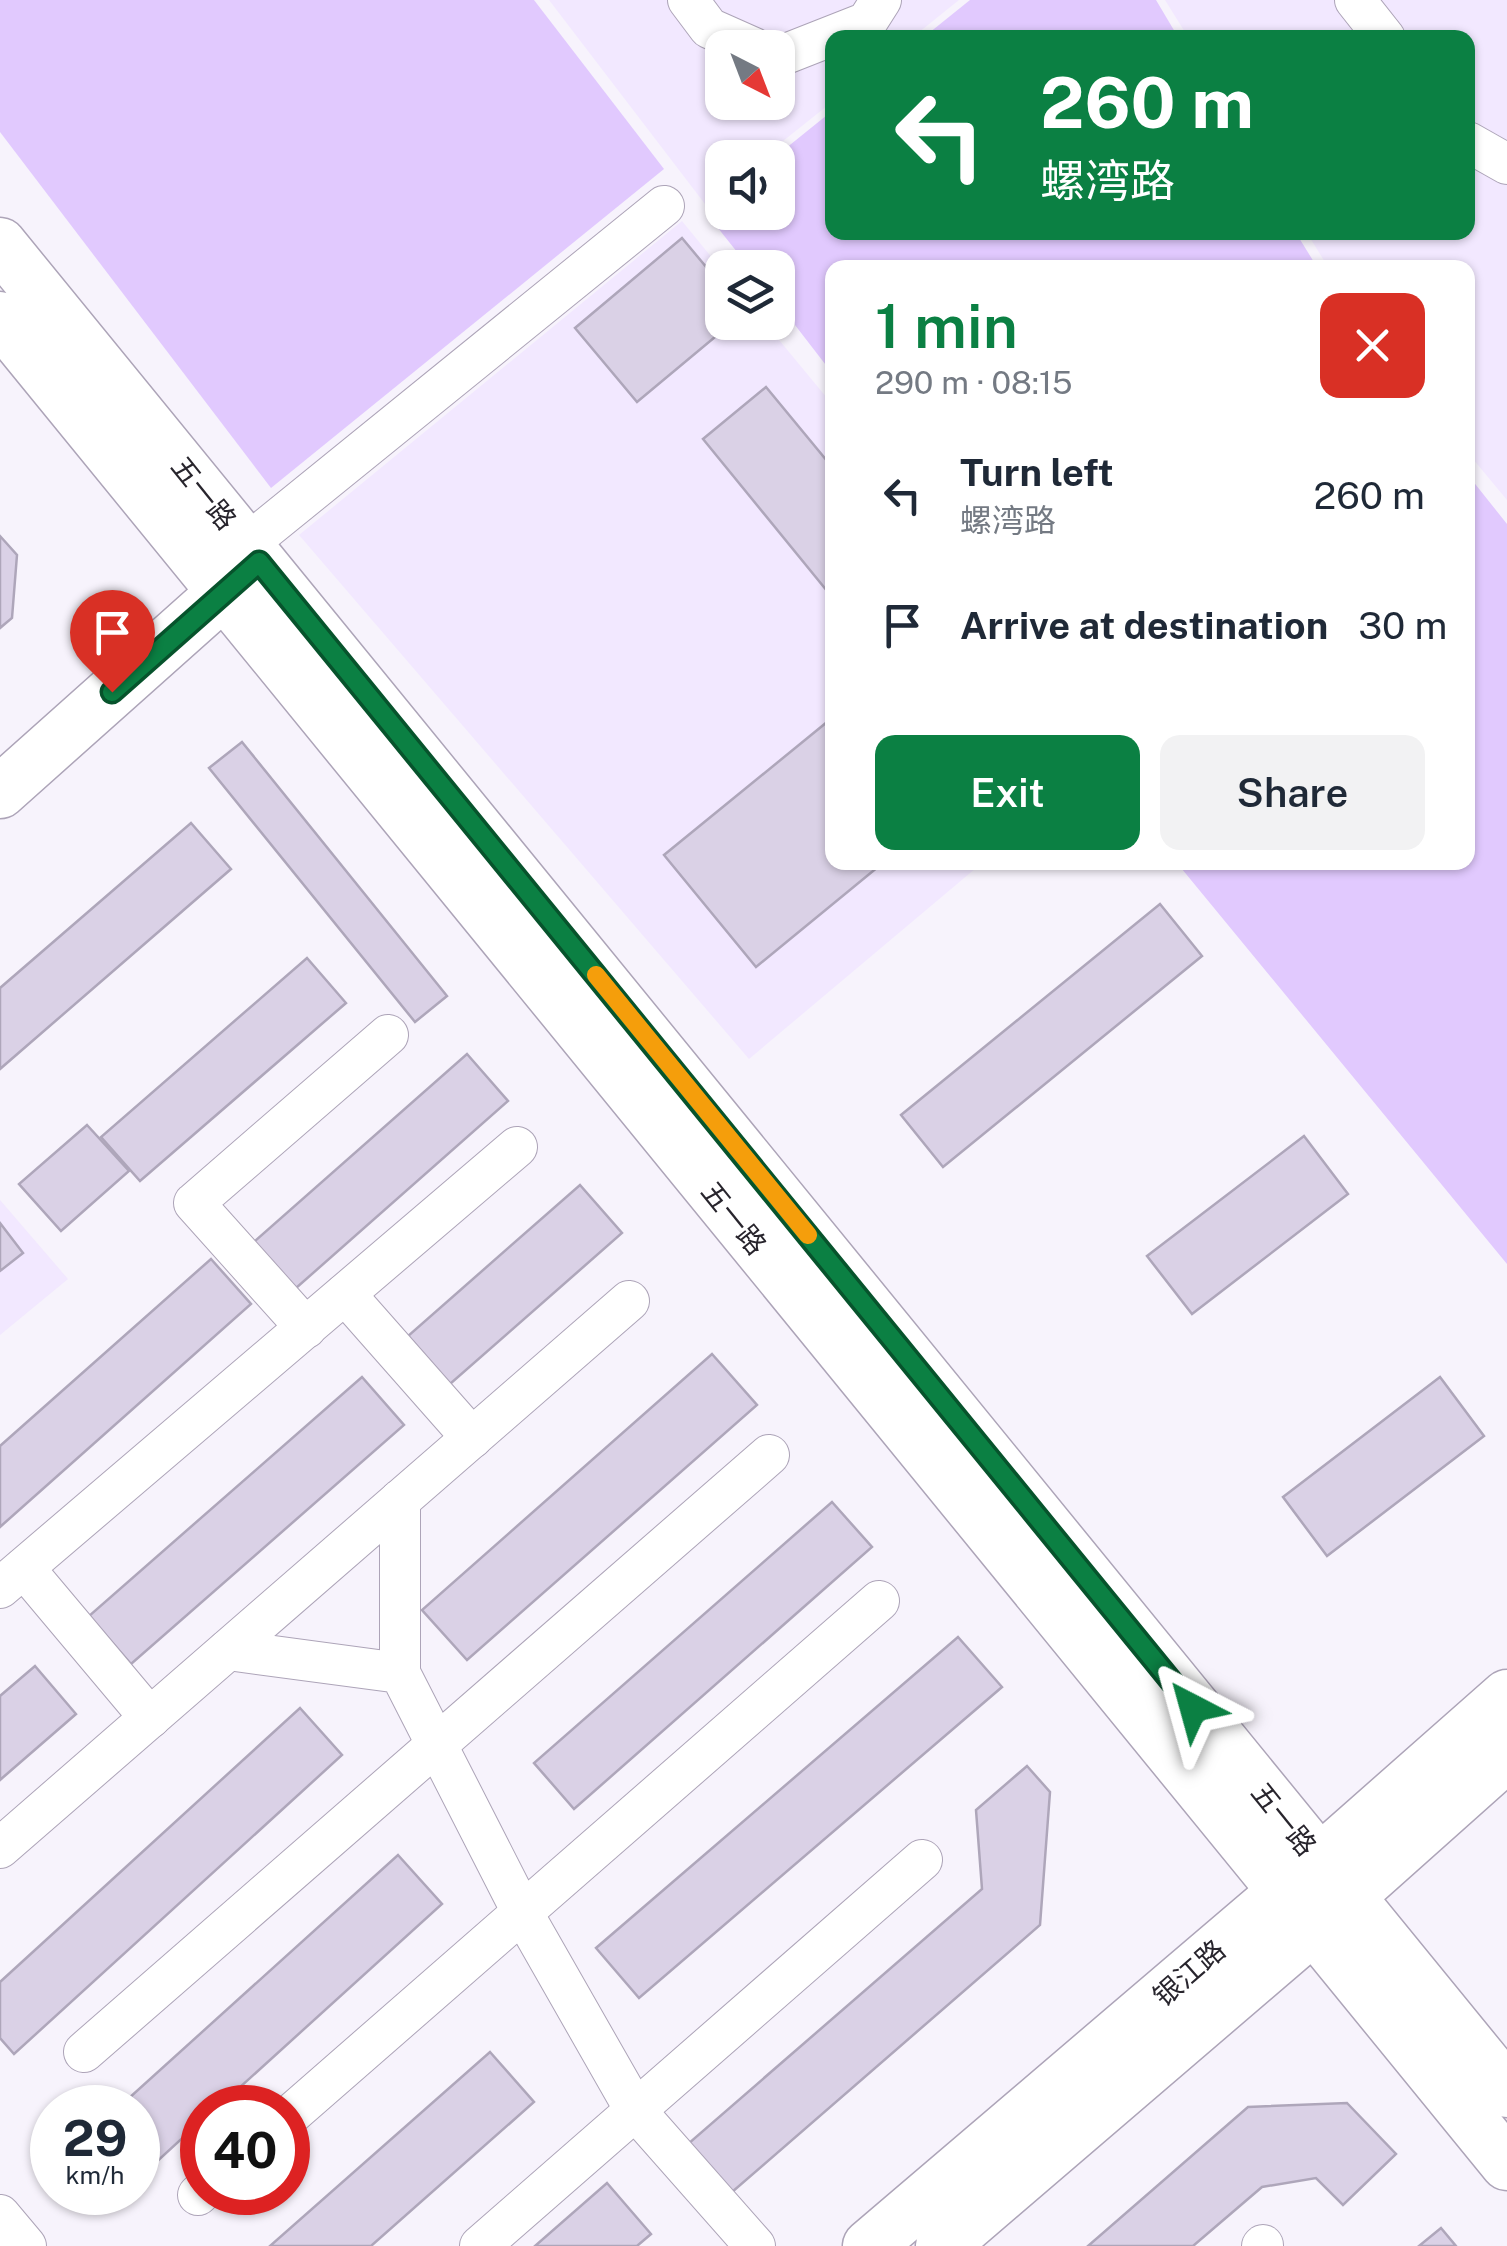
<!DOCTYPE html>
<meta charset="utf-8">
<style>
:root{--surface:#fff;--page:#f2f2f3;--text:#1f2937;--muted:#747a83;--accent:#0b8043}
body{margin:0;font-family:"Public Sans","Noto Sans SC",sans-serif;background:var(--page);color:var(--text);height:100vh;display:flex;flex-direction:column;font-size:38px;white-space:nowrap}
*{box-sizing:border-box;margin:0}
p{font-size:32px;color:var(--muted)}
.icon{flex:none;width:55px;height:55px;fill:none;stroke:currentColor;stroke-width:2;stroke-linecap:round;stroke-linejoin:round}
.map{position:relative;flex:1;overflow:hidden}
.side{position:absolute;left:825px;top:260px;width:650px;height:610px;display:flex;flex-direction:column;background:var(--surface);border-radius:20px;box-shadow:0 2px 8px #0004}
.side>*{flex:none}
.guide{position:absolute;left:825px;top:30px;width:650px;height:210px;border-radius:20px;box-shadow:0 2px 8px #0004;background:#0b8043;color:#fff;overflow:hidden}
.needle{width:65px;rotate:138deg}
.fabs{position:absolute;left:705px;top:30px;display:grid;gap:20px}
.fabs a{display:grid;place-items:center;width:90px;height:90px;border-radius:20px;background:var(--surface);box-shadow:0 2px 8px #0004;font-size:50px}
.speed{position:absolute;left:30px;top:2085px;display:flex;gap:20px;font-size:50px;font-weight:700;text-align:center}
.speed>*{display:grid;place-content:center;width:130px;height:130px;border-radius:50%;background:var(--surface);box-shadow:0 2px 8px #0004;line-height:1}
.speed small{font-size:25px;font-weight:400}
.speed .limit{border:15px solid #d22;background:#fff;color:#111}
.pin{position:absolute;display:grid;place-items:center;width:85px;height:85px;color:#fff;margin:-102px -42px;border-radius:50% 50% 50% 0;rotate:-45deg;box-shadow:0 0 10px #0007}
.pin .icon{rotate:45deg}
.me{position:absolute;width:110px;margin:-55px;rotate:321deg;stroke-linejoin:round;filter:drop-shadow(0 0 8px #0008)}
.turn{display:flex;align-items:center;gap:35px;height:210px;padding:0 50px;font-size:45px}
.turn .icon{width:130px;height:130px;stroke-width:2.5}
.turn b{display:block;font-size:70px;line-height:85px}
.round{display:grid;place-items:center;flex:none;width:105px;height:105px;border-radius:20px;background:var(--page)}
.head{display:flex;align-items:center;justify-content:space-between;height:170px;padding:0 50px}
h1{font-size:60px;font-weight:600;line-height:75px;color:var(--accent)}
.action{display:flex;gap:20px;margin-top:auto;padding:20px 50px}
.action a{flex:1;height:115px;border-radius:20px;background:var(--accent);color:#fff;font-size:40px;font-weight:600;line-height:115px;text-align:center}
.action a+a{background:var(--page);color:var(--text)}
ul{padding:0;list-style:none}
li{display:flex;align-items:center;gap:30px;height:130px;padding:0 50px}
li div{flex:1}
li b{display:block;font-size:38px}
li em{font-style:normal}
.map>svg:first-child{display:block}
</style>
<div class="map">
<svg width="1507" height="2246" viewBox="0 0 1507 2246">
<rect width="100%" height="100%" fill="#f7f3fc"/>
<g fill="#f2e8ff" fill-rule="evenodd">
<path d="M549 0H959L913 37 832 38V102L763 157 722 158V190L705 204ZM722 48H778V102H722Z"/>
<polygon points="1165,0 1507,0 1507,500 1468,453 1468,268 1328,267 1307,233 1468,232 1468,38 1188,37"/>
<polygon points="682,221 722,270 722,322 765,323 832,404 832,862 982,863 749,1059 299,535"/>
<polygon points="0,1200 68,1279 0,1335"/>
</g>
<g fill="#e1c9fe">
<polygon points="0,0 534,0 664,169 271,488 0,132"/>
<polygon points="970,0 1156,0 1178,37 924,37"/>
<polygon points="832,111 832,232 1296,233 1317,267 832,268 832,373 778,303 778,268 749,267 706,213 722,200 722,212 778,212 778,158 775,157"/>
<polygon points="1468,475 1507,524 1507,1264 1177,863 1468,862"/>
</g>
<g fill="#dad1e6" stroke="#aea6ba" stroke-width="2.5">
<polygon points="682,238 722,286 722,322 733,322 637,402 575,328"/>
<polygon points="766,387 832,467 832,597 703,439"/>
<polygon points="0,536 17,555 12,618 0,628"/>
<polygon points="832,718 832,862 884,862 756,967 664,855"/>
<polygon points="242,742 447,996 415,1022 209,768"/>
<polygon points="191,823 231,869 0,1069 0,988"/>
<polygon points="1160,904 1202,956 943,1167 901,1115"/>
<polygon points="307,958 346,1003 140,1181 101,1137"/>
<polygon points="467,1054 508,1101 287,1296 246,1249"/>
<polygon points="87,1125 129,1171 61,1231 19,1184"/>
<polygon points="1304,1136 1348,1194 1192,1314 1147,1256"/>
<polygon points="580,1185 622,1233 450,1384 408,1336"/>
<polygon points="0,1223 23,1253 0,1271"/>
<polygon points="211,1259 251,1304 0,1527 0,1446"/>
<polygon points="712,1354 757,1405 467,1660 422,1610"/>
<polygon points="362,1377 404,1425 131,1664 89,1616"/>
<polygon points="1440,1377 1484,1436 1327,1556 1283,1497"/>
<polygon points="832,1502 872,1547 574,1809 534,1763"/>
<polygon points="958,1637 1002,1687 639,1998 596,1948"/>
<polygon points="35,1666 76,1714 0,1780 0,1696"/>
<polygon points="300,1708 342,1755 14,2054 0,2038 0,1982"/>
<polygon points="1027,1766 1050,1792 1040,1925 724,2199 681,2150 982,1889 976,1810"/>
<polygon points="398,1855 442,1904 217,2108 202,2108 202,2120 138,2179 138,2108 118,2108"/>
<polygon points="490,2052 534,2102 371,2246 270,2246"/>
<polygon points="1347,2103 1396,2154 1343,2205 1316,2178 1262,2187 1193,2246 1088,2246 1248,2107"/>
<polygon points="607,2183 651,2234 637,2246 535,2246"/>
<polygon points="1441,2228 1456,2246 1419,2246"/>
</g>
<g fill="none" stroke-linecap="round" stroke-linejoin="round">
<g stroke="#ada4b8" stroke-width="42">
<g id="minor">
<polyline points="688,0 709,28 754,48"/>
<polyline points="1355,0 1385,38"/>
<polyline points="778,57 867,22 881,0"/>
<polyline points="1468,142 1507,164"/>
<polyline points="246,545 664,206"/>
<polyline points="345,1294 472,1438"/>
<polyline points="306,1328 194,1203 388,1035"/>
<polyline points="24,1568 150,1718"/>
<polyline points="0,1588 517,1147"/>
<polyline points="228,1650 400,1673 522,1912 635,2110 755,2246"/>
<polyline points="400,1673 400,1500"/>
<polyline points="0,1848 629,1301"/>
<polyline points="84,2052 769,1455"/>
<polyline points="288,2117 879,1601"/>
<polyline points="198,2195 202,2191"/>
<polyline points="0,2215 26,2246"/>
<polyline points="480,2246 922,1860"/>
<polyline points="1262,2246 1263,2245"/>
</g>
</g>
<g stroke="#ada4b8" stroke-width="55">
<g id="tertiary">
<polyline points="0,244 1507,2091"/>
<polyline points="0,318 1507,2164"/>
<polyline points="0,792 250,569"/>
<polyline points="869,2246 1319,1862 1507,1696"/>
<polyline points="942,2246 1314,1927 1507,1755"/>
</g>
</g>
<use href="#minor" stroke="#fff" stroke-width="40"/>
<use href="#tertiary" stroke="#fff" stroke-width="52"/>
</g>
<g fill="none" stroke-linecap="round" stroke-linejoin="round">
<g stroke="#07532c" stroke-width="25">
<polyline id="route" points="112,692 259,562 1193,1708"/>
</g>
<use href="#route" stroke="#0b8043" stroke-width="18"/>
<polyline stroke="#f59e0b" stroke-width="18" points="596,975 808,1235"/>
</g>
<g text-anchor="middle" stroke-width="10" stroke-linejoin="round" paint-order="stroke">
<g font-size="28" fill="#28252d" stroke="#fff">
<text transform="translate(204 493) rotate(51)" y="10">五一路</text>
<text transform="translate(734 1218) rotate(51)" y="10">五一路</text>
<text transform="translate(1284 1819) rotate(51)" y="10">五一路</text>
<text transform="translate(1189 1973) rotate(-41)" y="10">银江路</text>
</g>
</g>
</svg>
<div class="fabs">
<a><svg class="needle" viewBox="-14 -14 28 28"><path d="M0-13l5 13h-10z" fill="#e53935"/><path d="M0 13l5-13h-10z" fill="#747a83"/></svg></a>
<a><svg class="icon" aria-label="sound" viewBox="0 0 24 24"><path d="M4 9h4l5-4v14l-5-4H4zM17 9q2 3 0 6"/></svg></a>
<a><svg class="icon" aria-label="layers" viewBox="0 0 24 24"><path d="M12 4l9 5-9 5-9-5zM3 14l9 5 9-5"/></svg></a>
</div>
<div class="speed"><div>29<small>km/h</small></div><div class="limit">40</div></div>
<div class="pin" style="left:112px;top:692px;background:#d93025"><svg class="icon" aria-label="arrive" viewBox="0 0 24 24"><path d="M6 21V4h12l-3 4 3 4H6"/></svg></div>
<svg class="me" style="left:1193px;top:1708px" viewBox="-20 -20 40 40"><path d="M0-17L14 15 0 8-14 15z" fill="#0b8043" stroke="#fff" stroke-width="4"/></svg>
<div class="guide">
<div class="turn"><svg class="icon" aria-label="left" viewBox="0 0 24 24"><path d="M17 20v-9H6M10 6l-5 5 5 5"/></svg><div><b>260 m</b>螺湾路</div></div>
</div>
<section class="side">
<div class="head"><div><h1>1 min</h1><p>290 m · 08:15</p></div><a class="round" style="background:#d93025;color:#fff"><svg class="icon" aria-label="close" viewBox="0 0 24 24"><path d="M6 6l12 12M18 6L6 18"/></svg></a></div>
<ul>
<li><svg class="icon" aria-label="left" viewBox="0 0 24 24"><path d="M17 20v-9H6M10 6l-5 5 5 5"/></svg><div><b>Turn left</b><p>螺湾路</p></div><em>260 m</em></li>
<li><svg class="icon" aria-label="arrive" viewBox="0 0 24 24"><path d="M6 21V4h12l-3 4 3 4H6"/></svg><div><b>Arrive at destination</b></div><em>30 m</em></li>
</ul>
<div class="action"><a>Exit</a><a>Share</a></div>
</section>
</div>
